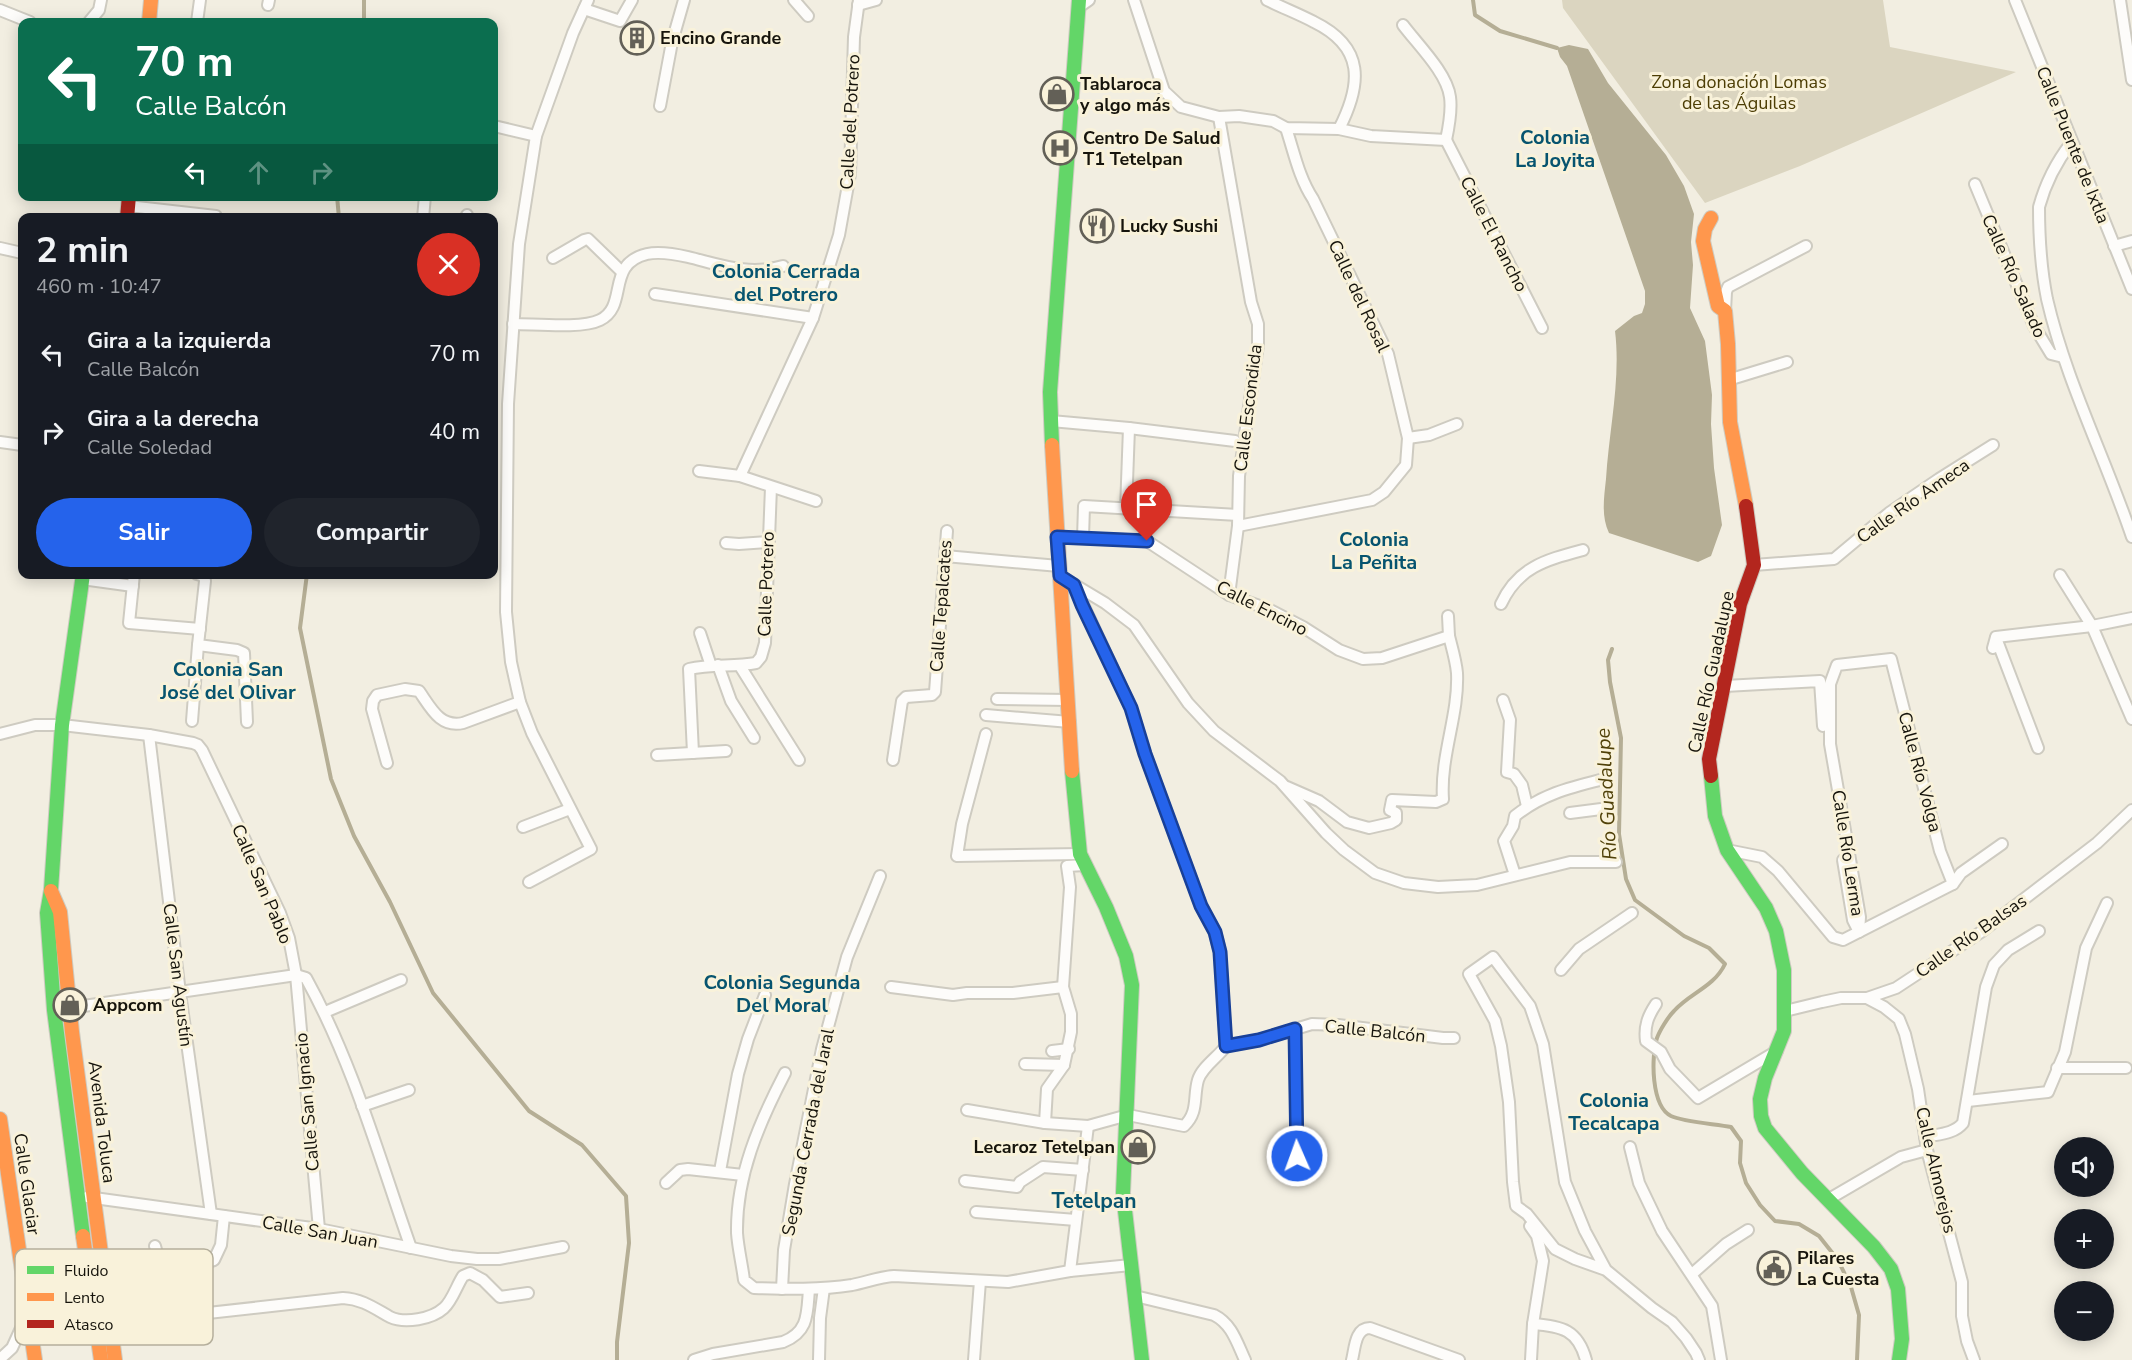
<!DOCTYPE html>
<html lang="es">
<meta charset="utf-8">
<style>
:root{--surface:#171b24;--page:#20242c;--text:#f1f3f6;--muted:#9ea1a6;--accent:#2563eb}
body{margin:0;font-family:"Nunito Sans",sans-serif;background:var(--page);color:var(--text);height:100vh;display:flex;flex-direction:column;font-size:22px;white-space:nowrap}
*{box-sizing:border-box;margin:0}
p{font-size:20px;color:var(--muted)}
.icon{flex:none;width:33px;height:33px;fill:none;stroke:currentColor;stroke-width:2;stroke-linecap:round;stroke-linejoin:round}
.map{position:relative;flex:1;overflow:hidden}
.drawer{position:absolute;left:18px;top:213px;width:480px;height:366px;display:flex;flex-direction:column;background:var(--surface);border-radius:12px;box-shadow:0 3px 15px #0003}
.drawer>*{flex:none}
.guide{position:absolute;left:18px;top:18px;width:480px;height:183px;border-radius:12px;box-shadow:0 3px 15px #0003;background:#0b6e4f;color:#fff;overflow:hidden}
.tools{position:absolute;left:2054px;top:1137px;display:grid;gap:12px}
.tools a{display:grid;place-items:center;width:60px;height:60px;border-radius:50%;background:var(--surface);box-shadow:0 3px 15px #0003;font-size:30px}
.pin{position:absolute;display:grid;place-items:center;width:51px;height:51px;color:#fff;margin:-62px -26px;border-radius:50% 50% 50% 0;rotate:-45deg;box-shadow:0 0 6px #0007}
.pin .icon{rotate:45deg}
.me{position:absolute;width:66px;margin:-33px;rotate:358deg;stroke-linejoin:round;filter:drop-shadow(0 0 4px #0008)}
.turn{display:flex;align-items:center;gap:21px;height:126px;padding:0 18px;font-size:27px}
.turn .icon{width:78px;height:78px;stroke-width:2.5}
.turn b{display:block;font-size:42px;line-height:51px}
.lanes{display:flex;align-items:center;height:57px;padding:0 18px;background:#0003;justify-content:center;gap:30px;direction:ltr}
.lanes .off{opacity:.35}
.round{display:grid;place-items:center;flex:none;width:63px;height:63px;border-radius:32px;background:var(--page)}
.headline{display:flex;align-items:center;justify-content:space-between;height:102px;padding:0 18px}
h1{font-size:36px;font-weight:700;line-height:45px}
.cta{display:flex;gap:12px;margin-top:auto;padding:12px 18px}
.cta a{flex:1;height:69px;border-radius:36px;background:var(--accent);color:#fff;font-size:24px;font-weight:700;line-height:69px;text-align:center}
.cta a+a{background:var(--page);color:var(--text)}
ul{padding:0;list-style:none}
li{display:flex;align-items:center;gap:18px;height:78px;padding:0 18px}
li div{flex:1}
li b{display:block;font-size:22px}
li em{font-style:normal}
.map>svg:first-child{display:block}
</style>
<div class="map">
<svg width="2132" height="1360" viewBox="0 0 2132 1360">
<rect width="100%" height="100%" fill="#f2eee1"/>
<polygon fill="#dbd5c0" points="1562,0 1883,0 1890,47 2016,72 1800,166 1705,203 1563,8"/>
<path fill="#b5ae95" d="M1569 45 1588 49 1608 83 1666 155 1684 186 1694 214 1691 242 1693 265 1690 308 1705 341 1712 395 1711 424 1714 468 1722 525 1711 556 1698 562 1609 533C1601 516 1604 498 1606 479 1609 430 1621 379 1615 331L1634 316 1642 313 1645 304V291L1567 66 1560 57 1557 48Z"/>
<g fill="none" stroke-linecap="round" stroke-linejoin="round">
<g stroke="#b5ae95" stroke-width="4">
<polyline points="364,0 364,22"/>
<polyline points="1473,0 1475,15 1500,31 1557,48"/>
<polyline points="337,196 339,218"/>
<polyline points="307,574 300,628 331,779 354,836 390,902 433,993 529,1111 582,1145 626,1196 629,1243 617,1342 617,1360"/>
<path d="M1612 649 1608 660 1610 682 1621 738 1619 834 1626 879 1635 900 1684 936 1709 948 1725 964C1714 987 1690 993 1674 1011 1668 1017 1660 1030 1657 1038 1651 1057 1651 1106 1671 1116 1684 1122 1716 1124 1731 1127L1741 1141 1740 1163 1746 1183 1760 1205 1775 1221 1799 1224 1819 1236 1838 1260 1851 1287 1859 1315 1857 1360"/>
</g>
<g stroke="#cecbc1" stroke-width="14">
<g id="street">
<polyline points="794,0 808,16"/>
<path d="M1134 0 1164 91 1181 107 1219 117 1239 116 1273 121 1286 128 1339 129 1371 136 1446 140C1449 126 1452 111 1450 97 1447 73 1418 45 1403 25"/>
<path d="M1267 0C1283 8 1299 14 1314 22 1365 47 1362 84 1339 129"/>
<polyline points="2015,0 2132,289"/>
<polyline points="2120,0 2132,80"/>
<polyline points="268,5 269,0"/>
<polyline points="858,5 876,0"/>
<polyline points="1079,7 1089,0"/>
<polyline points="584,9 620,21 632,0"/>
<polyline points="0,10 30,22"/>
<polyline points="89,22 99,10 101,0"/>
<polyline points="197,22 200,0"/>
<polyline points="660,106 672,42 684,0"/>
<polyline points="1219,117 1251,302 1258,324 1258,345 1239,476 1238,526 1229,595"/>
<polyline points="494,126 536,136"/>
<polyline points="1446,140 1542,328"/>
<path d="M2071 143C2057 161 2045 185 2039 207 2039 238 2041 269 2047 299 2066 381 2105 457 2132 537"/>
<polyline points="1975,184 2034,326 2051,354 2063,357"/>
<polyline points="128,206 216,216"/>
<polyline points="423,218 425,196"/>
<polyline points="466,218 467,215"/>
<polyline points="2114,246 2132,241"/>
<polyline points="0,248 22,253"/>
<polyline points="553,258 584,240 588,239 621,271"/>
<polyline points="655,294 813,318"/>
<polyline points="1725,311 1726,292 1728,287 1806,246"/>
<path d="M513 324C535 324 582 329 600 320 629 306 605 264 647 254 660 251 675 254 688 257 721 265 749 276 783 266"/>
<polyline points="1728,380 1787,362"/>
<polyline points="1051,421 1129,428 1235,441"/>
<polyline points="1408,438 1429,435 1457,424"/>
<polyline points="0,442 22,445"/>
<polyline points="699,471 740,476 816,501"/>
<polyline points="740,476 813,318 839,235 850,174 854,37 859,0"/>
<polyline points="1126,509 1129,428"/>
<path d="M1238 526 1372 500 1384 492 1406 465 1408 438 1388 354 1313 199C1299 178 1294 152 1286 128"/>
<polyline points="1057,537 1147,541 1229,595 1268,609 1303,627 1339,650 1363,659 1382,658 1449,636 1448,616"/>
<polyline points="1083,538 1084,506 1238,515"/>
<polyline points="726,543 739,544 768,542"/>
<polyline points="945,556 1059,566"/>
<polyline points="1754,565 1834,559 1889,513 1939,479 1993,445"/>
<polyline points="134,574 129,623 200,629"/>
<polyline points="197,574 204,576 205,581 198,645 237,650 244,653 247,722"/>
<polyline points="2060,575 2092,626 2132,719"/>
<polyline points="1060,576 1105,603 1134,625 1188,703 1214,731 1280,781 1326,833 1344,850 1375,873 1404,883 1438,887 1477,885 1570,862 1616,862"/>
<polyline points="82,579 133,586"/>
<polyline points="1074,585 1131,708 1145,754 1201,906 1215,932 1220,952 1226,1046"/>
<path d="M1501 604C1518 567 1546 560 1583 550"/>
<polyline points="700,633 711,666"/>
<polyline points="1996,638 2038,748"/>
<polyline points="1993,648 1996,637 2092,626 2132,618"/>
<polyline points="718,665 731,701 754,738"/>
<polyline points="740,666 799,760"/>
<polyline points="1725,686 1820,681 1823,726"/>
<polyline points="997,699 1068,700"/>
<polyline points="1503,700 1510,720 1507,772 1514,774 1522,785 1527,806"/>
<polyline points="986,715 1070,722"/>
<polyline points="192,721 198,645"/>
<polyline points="0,734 35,725 62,725 149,735 193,743 198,745 202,750 280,913 289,938 296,975 319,1229"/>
<polyline points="986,734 962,824 957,856 1080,854"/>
<polyline points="149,735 180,993 211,1214"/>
<path d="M693 753 689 669C711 664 734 667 756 663L761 657 765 643 771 487"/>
<polyline points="657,755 726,751"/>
<polyline points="893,760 902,701 906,697 932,695 935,692 947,531"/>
<path d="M387 763 372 709 373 701 377 695 405 689 419 691C431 708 440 728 463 723L520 702"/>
<path d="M1287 787 1319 801 1347 822 1369 828 1391 823 1396 820V813L1390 810 1392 800 1436 802 1443 799C1440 756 1459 715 1457 673 1456 661 1452 648 1449 636"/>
<polyline points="1570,813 1609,808"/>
<polyline points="523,827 570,809"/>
<polyline points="1727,850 1762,857 1778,871 1833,937 1843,940 1945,888 1953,884 1961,873 2002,844"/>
<polyline points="1843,860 1853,920 1858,930"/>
<path d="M1515 875 1504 841 1513 826 1515 816C1541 795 1568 788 1600 780"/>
<polyline points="529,882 591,849 532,733 520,702 511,662 506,612 508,404 519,244 536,136 573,33 588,0"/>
<polyline points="1859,932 1860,917 1830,744 1830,684 1837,665 1891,659 1940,851 1953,884"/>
<polyline points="1561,970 1579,949 1632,913"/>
<polyline points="891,987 953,995 967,993 1013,993 1063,987"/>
<polyline points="1867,998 1884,1007 1899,1019 1905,1034 1918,1089 1927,1150 1962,1282 1962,1316 1967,1341 1974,1360"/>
<path d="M1656 1004C1648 1016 1644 1026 1646 1041L1661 1052 1670 1069 1698 1098 1777 1051"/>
<path d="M70 1008 296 975 306 978C353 1063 379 1157 411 1248"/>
<polyline points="1785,1011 1822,1002 1841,998 1867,998 1896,988 1981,932 2097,843 2132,810"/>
<polyline points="325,1012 401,980"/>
<polyline points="1295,1029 1297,1156"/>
<polyline points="1226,1046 1259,1040 1312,1024 1338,1025 1443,1038 1454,1038"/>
<polyline points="1052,1051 1069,1049"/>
<polyline points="1025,1064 1064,1065"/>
<polyline points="2057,1068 2126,1068"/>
<path d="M785 1073C759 1123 736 1176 737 1233 738 1248 742 1264 744 1280L754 1288C787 1289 820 1290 852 1285 867 1282 879 1277 894 1276L1008 1282 1070 1271 1131 1265"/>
<polyline points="1968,1101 2048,1092 2065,1052 2086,948 2107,903"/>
<polyline points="362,1106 409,1090"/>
<path d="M967 1110 1045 1123 1088 1126 1128 1115 1184 1126C1199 1112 1193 1097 1198 1080 1202 1067 1218 1057 1226 1046"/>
<polyline points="1045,1123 1047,1089 1064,1065 1071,1032 1071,1014 1063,987 1070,887 1067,866 1085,865"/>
<path d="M1925 1137C1939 1134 1954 1134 1963 1123L1986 987 1994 965 2008 950 2039 931"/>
<polyline points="1630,1147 1639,1183 1662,1231 1712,1306 1721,1360"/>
<polyline points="720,1171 738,1074 748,1039 765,995"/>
<polyline points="965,1181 1017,1187 1020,1182 1043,1167 1083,1170"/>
<polyline points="666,1183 680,1170 688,1169 743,1175"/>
<polyline points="87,1197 319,1229 451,1256 477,1259 499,1259 563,1247"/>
<polyline points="1829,1199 1901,1157 1927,1150"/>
<polyline points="976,1212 1076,1220"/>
<polyline points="1530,1226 1537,1236 1543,1261 1533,1324 1531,1360"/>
<path d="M155 1246 171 1305 176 1311 190 1315 343 1298C362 1299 374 1308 390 1317 405 1324 432 1319 444 1308 452 1301 457 1285 463 1276L470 1273 483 1280 500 1297 528 1293"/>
<polyline points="1606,1270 1585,1231 1565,1182 1543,1044 1530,1006 1493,957 1469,974 1495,1021 1501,1046 1509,1102 1513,1182 1516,1206 1527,1214 1555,1249 1575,1259 1606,1270 1652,1308 1672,1322 1686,1338 1696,1353 1699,1360"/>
<polyline points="1070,1271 1088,1126"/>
<polyline points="1692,1274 1726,1244 1748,1230"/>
<polyline points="164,1277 214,1260 221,1245 224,1216"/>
<polyline points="782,1289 784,1250 795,1184 822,1049 847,957 880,876"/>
<path d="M1135 1296 1214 1315C1232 1324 1237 1343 1245 1360"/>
<path d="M1533 1324C1562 1326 1578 1330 1586 1360"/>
<polyline points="0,1359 12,1348 28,1313"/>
<path d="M694 1360 713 1354 783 1342C809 1332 807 1313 809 1289"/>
<polyline points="819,1360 820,1318 824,1288"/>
<polyline points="974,1360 980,1281"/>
<path d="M1352 1360C1355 1348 1355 1328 1370 1328L1459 1360"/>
</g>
</g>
<g stroke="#cecbc1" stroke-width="16">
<g id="fast">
<polyline points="1052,445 1050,392 1079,0"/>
<polyline points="1072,771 1080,854 1106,907 1126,956 1132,985 1123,1193 1142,1360"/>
<polyline points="1711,776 1715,816 1727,850 1766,908 1776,931 1784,970 1784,1031 1765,1078 1760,1099 1761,1116 1765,1128 1802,1173 1874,1247 1891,1269 1898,1289 1902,1339 1899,1360"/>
<polyline points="83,1236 54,1010 47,913 51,890 62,725 83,574"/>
</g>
</g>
<g stroke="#cecbc1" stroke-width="16">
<g id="slow">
<polyline points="149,22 151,0"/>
<polyline points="1711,218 1705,229 1703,241 1718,306 1725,311 1728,344 1730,422 1746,506"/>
<polyline points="1052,445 1072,771"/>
<polyline points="51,891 60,912 72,1032 115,1360"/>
<polyline points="0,1119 35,1360"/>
<polyline points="83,1236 101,1360"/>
</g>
</g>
<g stroke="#cecbc1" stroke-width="16">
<g id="jam">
<polyline points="127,218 129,196"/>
<polyline points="1711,776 1709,759 1740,604 1754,565 1746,506"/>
</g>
</g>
<use href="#street" stroke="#fdfcfa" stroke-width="10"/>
<use href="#fast" stroke="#63d668" stroke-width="14"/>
<use href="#slow" stroke="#ff974d" stroke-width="14"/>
<use href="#jam" stroke="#b3261e" stroke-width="14"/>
</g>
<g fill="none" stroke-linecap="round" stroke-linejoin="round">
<g stroke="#184099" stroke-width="15">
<polyline id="route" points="1147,541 1057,537 1060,576 1074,585 1082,605 1131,708 1145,754 1201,906 1215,932 1220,952 1226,1046 1259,1040 1295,1029 1297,1156"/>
</g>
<use href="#route" stroke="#2563eb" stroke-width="10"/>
</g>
<defs>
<g id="building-ring" transform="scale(1.725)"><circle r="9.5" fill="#f9f2da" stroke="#636057" stroke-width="1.5"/><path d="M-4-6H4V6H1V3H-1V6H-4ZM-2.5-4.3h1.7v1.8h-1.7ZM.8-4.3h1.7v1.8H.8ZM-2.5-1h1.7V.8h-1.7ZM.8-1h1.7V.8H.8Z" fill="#636057"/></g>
<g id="shop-ring" transform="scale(1.725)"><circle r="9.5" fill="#f9f2da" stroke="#636057" stroke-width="1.5"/><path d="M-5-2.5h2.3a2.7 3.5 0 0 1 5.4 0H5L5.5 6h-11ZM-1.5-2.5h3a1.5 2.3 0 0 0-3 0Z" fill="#636057"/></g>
<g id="hospital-ring" transform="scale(1.725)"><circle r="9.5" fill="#f9f2da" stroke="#636057" stroke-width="1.5"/><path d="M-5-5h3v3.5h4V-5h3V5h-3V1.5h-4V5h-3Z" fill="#636057"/></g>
<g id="restaurant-ring" transform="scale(1.725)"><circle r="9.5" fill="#f9f2da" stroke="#636057" stroke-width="1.5"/><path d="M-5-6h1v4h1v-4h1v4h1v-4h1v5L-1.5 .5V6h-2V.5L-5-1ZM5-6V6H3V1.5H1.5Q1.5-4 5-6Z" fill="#636057"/></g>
<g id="civic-ring" transform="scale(1.725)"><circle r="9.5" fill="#f9f2da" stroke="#636057" stroke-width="1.5"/><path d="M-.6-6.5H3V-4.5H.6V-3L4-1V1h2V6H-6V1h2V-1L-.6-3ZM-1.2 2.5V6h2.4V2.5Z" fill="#636057"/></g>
</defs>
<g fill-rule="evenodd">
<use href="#building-ring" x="637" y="38"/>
<use href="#shop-ring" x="1057" y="94"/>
<use href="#hospital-ring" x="1060" y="148"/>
<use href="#restaurant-ring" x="1097" y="226"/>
<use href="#shop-ring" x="70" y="1005"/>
<use href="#shop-ring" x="1138" y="1147"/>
<use href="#civic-ring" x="1774" y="1268"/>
</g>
<g text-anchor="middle" stroke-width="6" stroke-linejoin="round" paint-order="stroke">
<g font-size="18" font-weight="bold" fill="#16140c" stroke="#f9f2da" text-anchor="start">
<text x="660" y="44">Encino Grande</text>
<text x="1080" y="90">Tablaroca<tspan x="1080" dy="21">y algo más</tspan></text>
<text x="1083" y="144">Centro De Salud<tspan x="1083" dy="21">T1 Tetelpan</tspan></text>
<text x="1120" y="232">Lucky Sushi</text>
<text x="93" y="1011">Appcom</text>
<text x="1115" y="1153" text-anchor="end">Lecaroz Tetelpan</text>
<text x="1797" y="1264">Pilares<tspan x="1797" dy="21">La Cuesta</tspan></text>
</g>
<g font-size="18" fill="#4d3e05" stroke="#f9f2da">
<text x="1739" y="88">Zona donación Lomas<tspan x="1739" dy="21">de las Águilas</tspan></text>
</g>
<g font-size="18" fill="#16140c" stroke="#f9f2da">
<text transform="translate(850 122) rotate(-87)" y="6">Calle del Potrero</text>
<text transform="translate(2073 145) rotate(68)" y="6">Calle Puente de Ixtla</text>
<text transform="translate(1494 234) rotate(63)" y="6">Calle El Rancho</text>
<text transform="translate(2014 276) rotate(66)" y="6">Calle Río Salado</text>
<text transform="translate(1359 296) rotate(65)" y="6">Calle del Rosal</text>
<text transform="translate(1248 408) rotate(-83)" y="6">Calle Escondida</text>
<text transform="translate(1913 501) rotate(-35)" y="6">Calle Río Ameca</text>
<text transform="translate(766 584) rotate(-88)" y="6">Calle Potrero</text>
<text transform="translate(941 606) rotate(-86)" y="6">Calle Tepalcates</text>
<text transform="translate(1262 608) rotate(27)" y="6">Calle Encino</text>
<text transform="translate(1711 672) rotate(-78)" y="6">Calle Río Guadalupe</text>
<text transform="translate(1920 772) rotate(75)" y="6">Calle Río Volga</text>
<text transform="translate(1848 853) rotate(81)" y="6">Calle Río Lerma</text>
<text transform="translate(262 884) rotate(67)" y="6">Calle San Pablo</text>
<text transform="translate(1971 936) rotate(-35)" y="6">Calle Río Balsas</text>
<text transform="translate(178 975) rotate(83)" y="6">Calle San Agustín</text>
<text transform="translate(1375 1031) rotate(6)" y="6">Calle Balcón</text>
<text transform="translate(307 1102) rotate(-95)" y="6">Calle San Ignacio</text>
<text transform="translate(102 1122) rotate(83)" y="6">Avenida Toluca</text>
<text transform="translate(808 1132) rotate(-79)" y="6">Segunda Cerrada del Jaral</text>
<text transform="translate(1936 1170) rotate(77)" y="6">Calle Almorejos</text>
<text transform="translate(27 1184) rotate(82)" y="6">Calle Glaciar</text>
<text transform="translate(320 1232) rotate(10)" y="6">Calle San Juan</text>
</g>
<g font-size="20" font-weight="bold" fill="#07546f" stroke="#f9f2da">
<text x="1555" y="144">Colonia<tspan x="1555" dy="23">La Joyita</tspan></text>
<text x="786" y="278">Colonia Cerrada<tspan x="786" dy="23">del Potrero</tspan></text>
<text x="1374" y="546">Colonia<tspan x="1374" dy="23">La Peñita</tspan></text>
<text x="228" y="676">Colonia San<tspan x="228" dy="23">José del Olivar</tspan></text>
<text x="782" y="989">Colonia Segunda<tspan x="782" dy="23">Del Moral</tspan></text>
<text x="1614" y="1107">Colonia<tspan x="1614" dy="23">Tecalcapa</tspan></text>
</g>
<g font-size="20" font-style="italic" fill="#504109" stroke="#f9f2da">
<text transform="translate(1606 794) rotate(-93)" y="7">Río Guadalupe</text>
</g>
<g font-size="21" font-weight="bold" fill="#07546f" stroke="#f9f2da">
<text x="1094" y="1208">Tetelpan</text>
</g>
</g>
<rect x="15" y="1249" width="198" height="96" rx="9" fill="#f9f2da" stroke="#b5af9c" stroke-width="1.5"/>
<rect x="27" y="1266" width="27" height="8" fill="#63d668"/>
<rect x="27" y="1293" width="27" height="8" fill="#ff974d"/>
<rect x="27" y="1320" width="27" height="8" fill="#b3261e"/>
<g font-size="16" fill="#16140c">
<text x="64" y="1276">Fluido</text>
<text x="64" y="1303">Lento</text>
<text x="64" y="1330">Atasco</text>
</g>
</svg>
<div class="tools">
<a><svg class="icon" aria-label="sound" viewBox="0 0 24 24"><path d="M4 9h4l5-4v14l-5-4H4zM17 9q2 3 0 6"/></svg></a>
<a>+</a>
<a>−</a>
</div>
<div class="pin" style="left:1147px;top:541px;background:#d93025"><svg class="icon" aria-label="arrive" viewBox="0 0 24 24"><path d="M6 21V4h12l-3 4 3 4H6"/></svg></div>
<svg class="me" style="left:1297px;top:1156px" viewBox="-20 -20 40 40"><circle r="17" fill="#2563eb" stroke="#fff" stroke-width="3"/><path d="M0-11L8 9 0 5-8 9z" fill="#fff"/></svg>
<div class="guide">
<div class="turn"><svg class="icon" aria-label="left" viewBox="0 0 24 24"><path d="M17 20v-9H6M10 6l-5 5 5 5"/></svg><div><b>70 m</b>Calle Balcón</div></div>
<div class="lanes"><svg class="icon" aria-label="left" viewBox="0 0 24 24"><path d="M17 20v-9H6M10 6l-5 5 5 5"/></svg><svg class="icon off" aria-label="ahead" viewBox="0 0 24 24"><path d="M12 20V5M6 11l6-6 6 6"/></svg><svg class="icon off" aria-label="right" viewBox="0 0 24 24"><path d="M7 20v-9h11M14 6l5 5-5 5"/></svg></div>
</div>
<section class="drawer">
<div class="headline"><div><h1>2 min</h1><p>460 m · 10:47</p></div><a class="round" style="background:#d93025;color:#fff"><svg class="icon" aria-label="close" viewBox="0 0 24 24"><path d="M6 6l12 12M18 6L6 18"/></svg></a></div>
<ul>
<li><svg class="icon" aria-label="left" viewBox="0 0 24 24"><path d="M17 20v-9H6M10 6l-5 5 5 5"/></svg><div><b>Gira a la izquierda</b><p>Calle Balcón</p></div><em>70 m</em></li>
<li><svg class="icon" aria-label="right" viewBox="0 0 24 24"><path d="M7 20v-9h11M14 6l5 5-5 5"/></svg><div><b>Gira a la derecha</b><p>Calle Soledad</p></div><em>40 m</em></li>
</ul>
<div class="cta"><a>Salir</a><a>Compartir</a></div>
</section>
</div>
